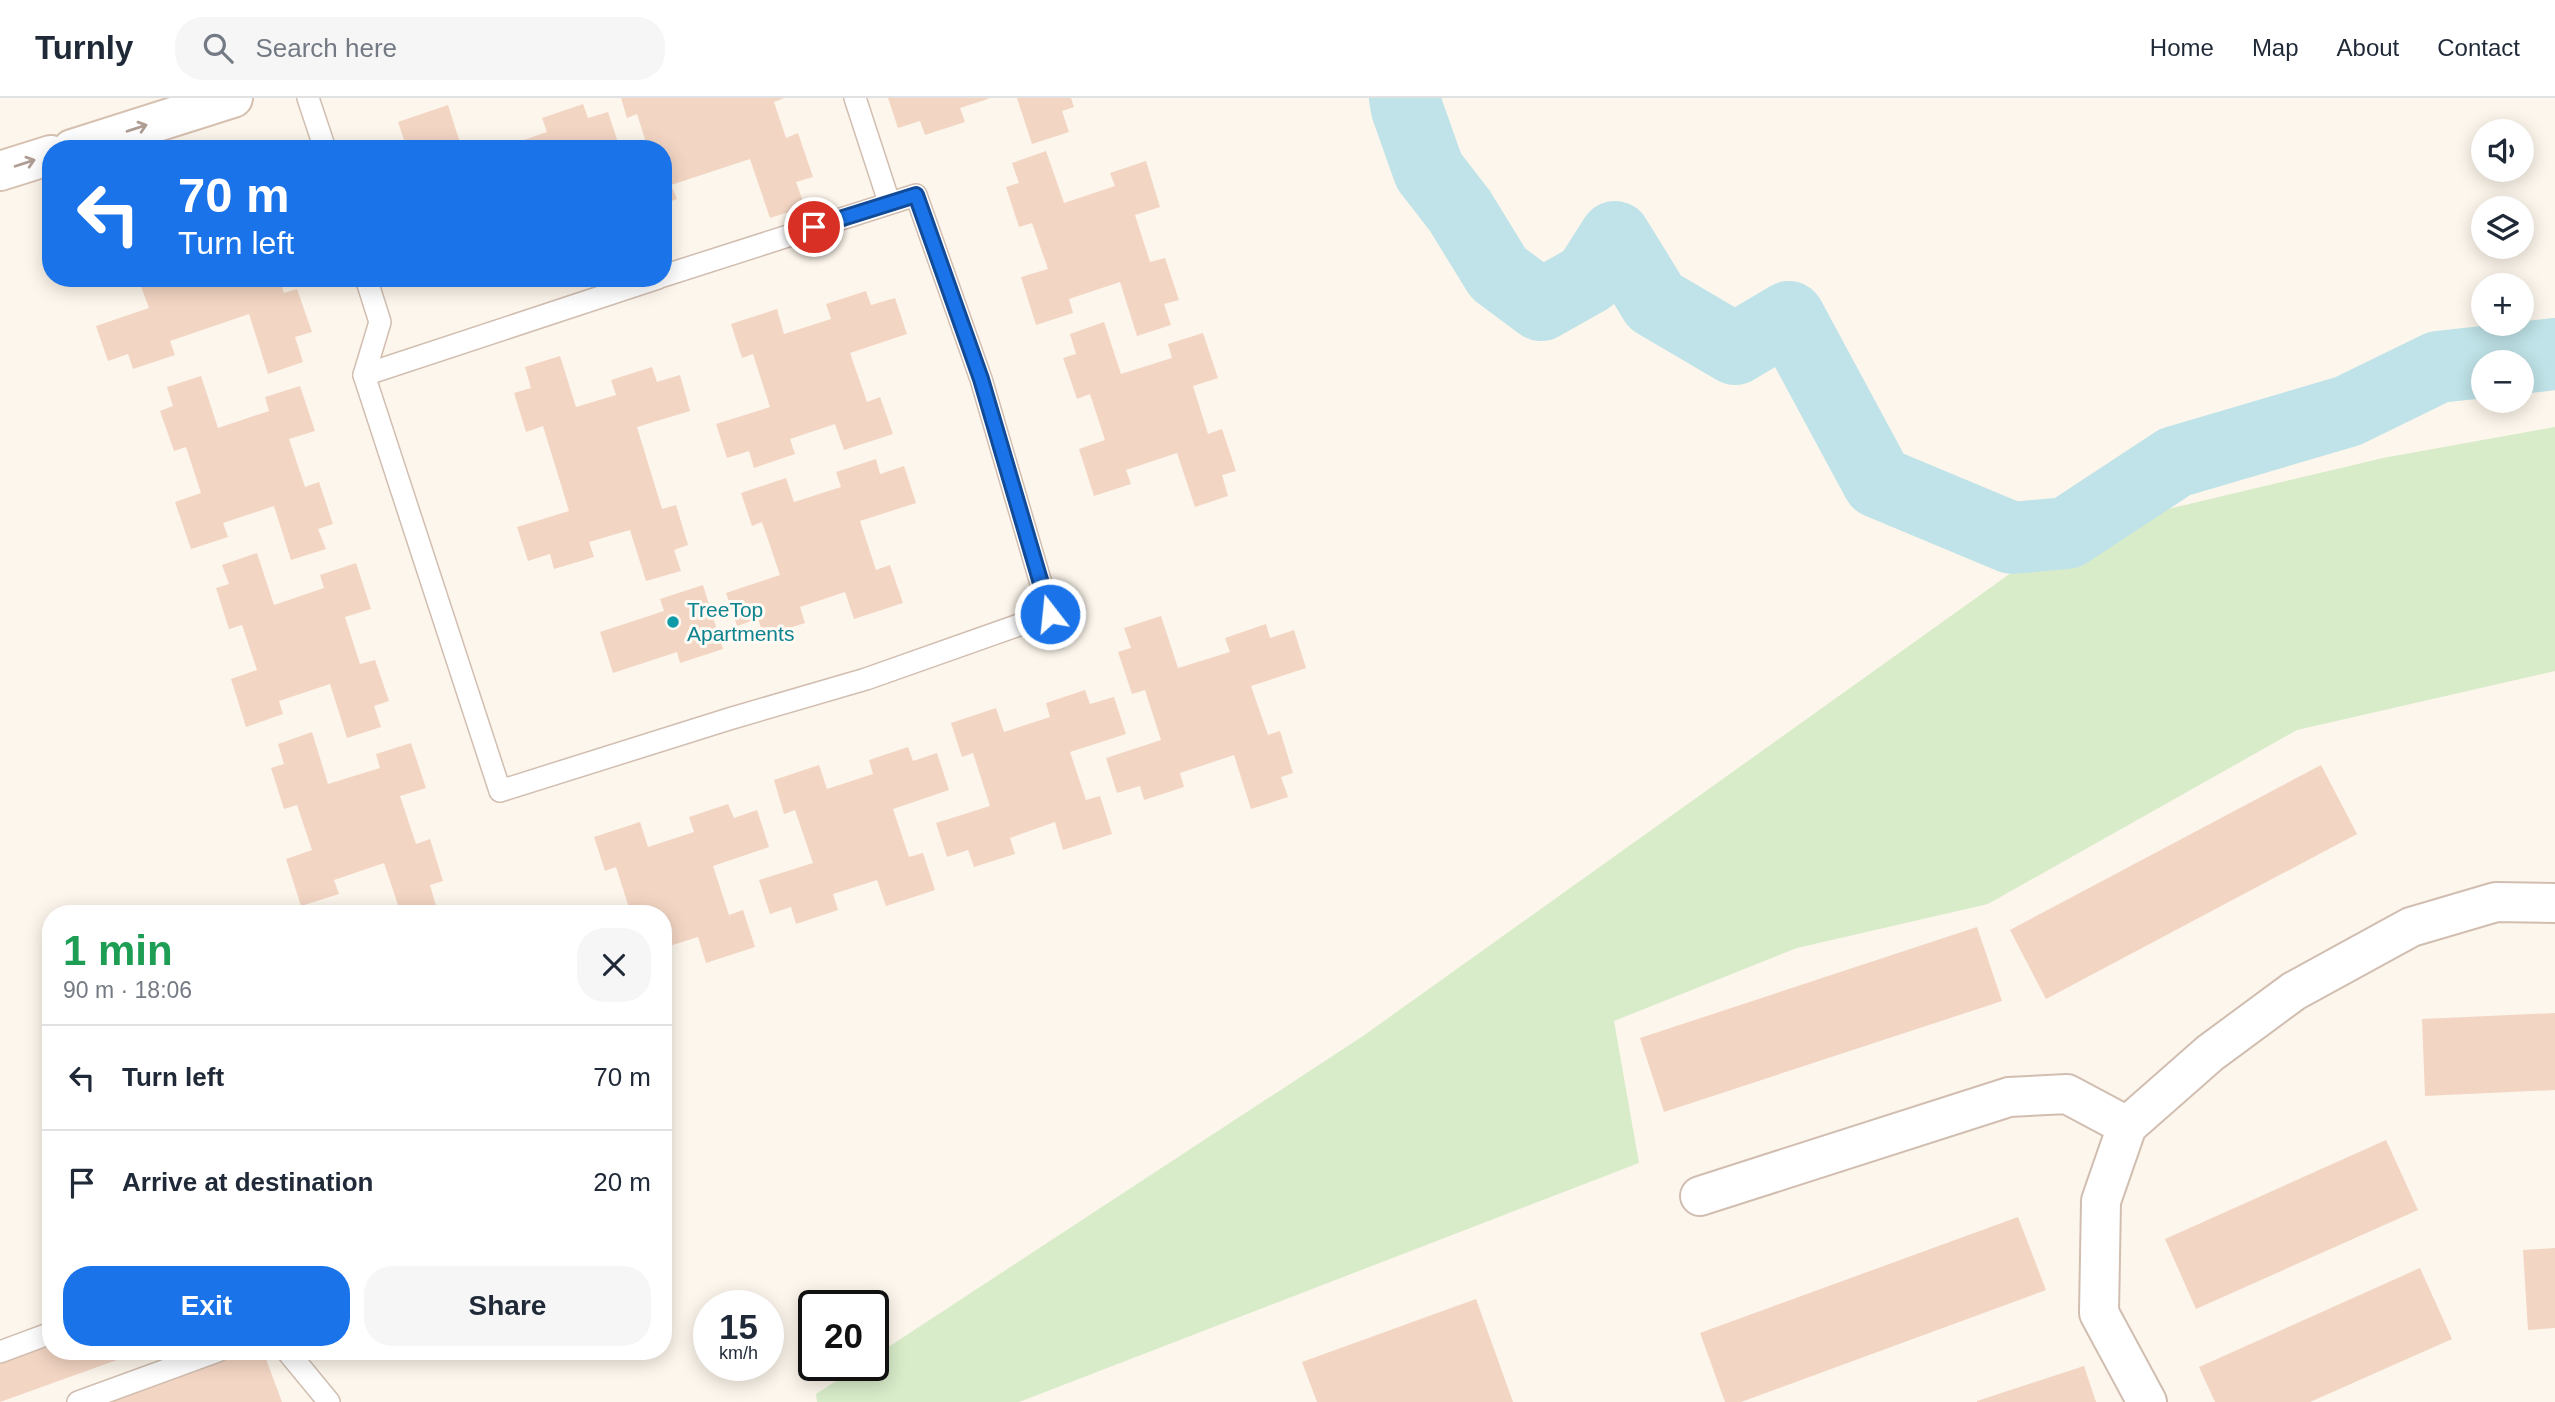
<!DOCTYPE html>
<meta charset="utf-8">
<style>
:root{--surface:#fff;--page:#f6f6f7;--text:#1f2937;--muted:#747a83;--line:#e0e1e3;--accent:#1a73e8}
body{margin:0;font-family:Helvetica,sans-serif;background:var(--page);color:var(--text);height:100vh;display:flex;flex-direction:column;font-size:26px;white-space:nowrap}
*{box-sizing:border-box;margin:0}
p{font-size:23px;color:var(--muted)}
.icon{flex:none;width:38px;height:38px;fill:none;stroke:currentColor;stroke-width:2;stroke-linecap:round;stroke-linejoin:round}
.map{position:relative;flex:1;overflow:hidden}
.panel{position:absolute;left:42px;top:807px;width:630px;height:455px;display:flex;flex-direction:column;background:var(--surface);border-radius:28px;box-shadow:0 4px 18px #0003}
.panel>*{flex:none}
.guide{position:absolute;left:42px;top:42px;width:630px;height:147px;border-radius:28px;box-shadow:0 4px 18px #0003;background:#1a73e8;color:#fff;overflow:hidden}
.tools{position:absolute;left:2471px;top:21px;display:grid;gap:14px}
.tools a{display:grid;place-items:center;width:63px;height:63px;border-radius:50%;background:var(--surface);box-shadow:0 4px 18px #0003;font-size:35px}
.speed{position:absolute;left:693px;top:1192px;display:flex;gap:14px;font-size:35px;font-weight:700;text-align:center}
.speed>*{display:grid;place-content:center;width:91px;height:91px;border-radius:50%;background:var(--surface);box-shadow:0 4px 18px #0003;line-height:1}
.speed small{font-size:18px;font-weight:400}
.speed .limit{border:4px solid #111;border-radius:10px;background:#fff;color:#111}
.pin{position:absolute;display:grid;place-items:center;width:60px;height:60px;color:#fff;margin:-30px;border:4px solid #fff;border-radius:50%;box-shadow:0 2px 7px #0007}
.me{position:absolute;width:77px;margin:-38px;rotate:344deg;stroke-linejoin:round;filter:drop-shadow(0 0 5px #0008)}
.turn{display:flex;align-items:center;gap:24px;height:147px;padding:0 21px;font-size:32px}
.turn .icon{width:91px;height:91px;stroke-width:2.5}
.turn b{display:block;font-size:49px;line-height:60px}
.round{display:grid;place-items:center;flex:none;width:74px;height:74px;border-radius:28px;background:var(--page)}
.headline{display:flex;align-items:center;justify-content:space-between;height:119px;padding:0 21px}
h1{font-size:42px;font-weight:600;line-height:52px;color:#1e9e55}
.cta{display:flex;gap:14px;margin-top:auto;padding:14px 21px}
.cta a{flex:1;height:80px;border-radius:28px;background:var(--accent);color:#fff;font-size:28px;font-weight:600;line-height:80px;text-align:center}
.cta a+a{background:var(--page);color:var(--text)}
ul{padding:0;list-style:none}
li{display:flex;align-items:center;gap:21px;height:105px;padding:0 21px;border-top:2px solid var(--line)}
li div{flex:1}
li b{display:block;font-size:26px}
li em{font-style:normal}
header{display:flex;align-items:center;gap:42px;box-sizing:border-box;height:98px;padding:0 35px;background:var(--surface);border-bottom:2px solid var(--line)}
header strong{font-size:33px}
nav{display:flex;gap:38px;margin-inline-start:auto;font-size:24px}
.search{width:490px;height:63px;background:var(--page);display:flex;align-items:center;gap:18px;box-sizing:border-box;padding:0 24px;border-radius:28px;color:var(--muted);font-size:26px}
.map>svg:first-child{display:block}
</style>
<header>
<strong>Turnly</strong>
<div class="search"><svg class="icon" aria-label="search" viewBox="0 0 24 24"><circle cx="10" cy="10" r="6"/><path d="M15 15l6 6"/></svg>Search here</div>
<nav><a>Home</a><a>Map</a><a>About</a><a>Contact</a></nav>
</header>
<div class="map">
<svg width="2555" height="1304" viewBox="0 0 2555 1304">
<rect width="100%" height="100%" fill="#fdf6ec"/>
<polygon fill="#d8ecc9" points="2555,329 2555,573 2297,632 1988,806 1797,850 1614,923 1639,1065 1019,1304 817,1304 816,1296 861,1267 873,1267 873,1259 1363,938 2067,435 2383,360"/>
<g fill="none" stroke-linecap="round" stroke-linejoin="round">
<polyline stroke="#bfe3e8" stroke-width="72" points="1405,0 1407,11 1429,73 1460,113 1498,175 1541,207 1589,180 1615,139 1655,204 1735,251 1789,219 1878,384 2012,440 2067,435 2175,364 2348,313 2438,269 2555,256"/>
</g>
<g fill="#f3d5c3">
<polygon points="621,0 784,0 774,4 786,40 798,35 813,79 796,84 805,109 770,120 750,61 671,87 677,101 663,106 663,51 648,51 637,16 627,20"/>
<polygon points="888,0 988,0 988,1 960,10 965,24 925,37 920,23 898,30"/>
<polygon points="1017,0 1071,0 1074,9 1062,13 1069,34 1032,46"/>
<polygon points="583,6 588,20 608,14 620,51 498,51 547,34 542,20"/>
<polygon points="448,7 462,51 407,51 398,24"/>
<polygon points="1046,53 1064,105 1115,88 1110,75 1146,63 1160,109 1135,117 1150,164 1165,160 1179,202 1164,206 1171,227 1137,238 1120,184 1069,201 1073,215 1036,227 1021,179 1048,171 1032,125 1019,129 1006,89 1019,85 1012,65"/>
<polygon points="138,180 279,180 284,195 297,191 312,234 295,239 303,264 268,276 249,216 170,243 175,257 133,271 128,256 108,263 96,228 149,210"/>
<polygon points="866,193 871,207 895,200 907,236 850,255 867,304 880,299 893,336 844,352 835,326 790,341 795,356 754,370 749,353 727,360 716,326 770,309 753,256 742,260 731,226 777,211 784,236 831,221 826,206"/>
<polygon points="1104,224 1121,276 1172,260 1168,246 1203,235 1218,280 1193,288 1208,336 1222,331 1236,373 1222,377 1228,398 1195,409 1177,355 1126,372 1131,386 1094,398 1079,351 1105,342 1090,296 1077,301 1063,260 1076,256 1070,236"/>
<polygon points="560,258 576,309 616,297 611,282 652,269 657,284 680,277 690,313 637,329 662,411 676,407 688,447 674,452 681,473 646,483 630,432 589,444 594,459 554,471 550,456 528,463 517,429 569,413 543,328 526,334 514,295 531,290 525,269"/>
<polygon points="201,278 218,330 269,313 265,299 300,288 315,333 289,341 305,389 319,384 333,426 318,431 326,451 291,462 274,408 223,425 228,439 191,451 175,404 201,395 186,349 174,353 160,313 173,308 167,289"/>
<polygon points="876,361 880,376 904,368 916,405 860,423 876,472 890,467 903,505 854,521 845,494 800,509 805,525 764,538 758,521 737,528 726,495 780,477 762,424 752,428 741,395 786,380 794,404 841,389 836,374"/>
<polygon points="257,455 274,507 324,490 320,477 356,465 371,511 345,519 360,566 375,562 389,603 374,608 381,629 347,640 330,586 279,603 283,616 246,629 231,581 257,572 242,527 229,531 216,490 229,486 222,467"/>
<polygon points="703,487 723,551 680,565 677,554 613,575 600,534 664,513 660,501"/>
<polygon points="1161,518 1178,570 1230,554 1225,540 1266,526 1270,540 1294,532 1306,570 1251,588 1268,637 1280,633 1293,675 1281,679 1288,699 1251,711 1234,657 1180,675 1184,689 1144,702 1140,688 1117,695 1106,660 1161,642 1145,592 1132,596 1118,554 1131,550 1124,530"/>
<polygon points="1085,592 1090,606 1114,599 1126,636 1070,654 1086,702 1100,698 1112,736 1063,752 1055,724 1010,740 1015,756 974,769 968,752 947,759 936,725 990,708 973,655 962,659 951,625 996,610 1004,634 1050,619 1046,605"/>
<polygon points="312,634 328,686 380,670 376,656 411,645 426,690 400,698 416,746 430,741 443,783 430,787 436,808 413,816 401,816 384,765 334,782 339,796 301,808 286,761 312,752 297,707 284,711 271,670 284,666 278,646"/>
<polygon points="908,649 913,663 937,655 949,692 893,711 909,759 923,755 935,792 886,808 877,782 833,796 838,812 796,826 791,809 770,816 759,782 813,765 795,712 784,716 774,682 819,667 827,691 873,676 869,662"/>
<polygon points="2321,667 2357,736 2046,901 2010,832"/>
<polygon points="728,706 734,720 757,712 769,749 713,768 729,817 743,812 755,849 706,865 698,839 663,850 663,816 631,816 616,769 605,773 594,739 640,724 648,749 694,734 689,719"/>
<polygon points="1977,829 2002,903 1664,1014 1640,940"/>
<polygon points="2555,915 2555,992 2425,998 2422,921"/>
<polygon points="2386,1042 2418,1112 2196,1211 2165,1141"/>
<polygon points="2018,1119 2046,1192 1741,1304 1725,1304 1700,1235"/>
<polygon points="2555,1150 2555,1230 2528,1232 2523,1152"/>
<polygon points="2420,1170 2452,1241 2310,1304 2215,1304 2199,1269"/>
<polygon points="1476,1201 1513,1304 1317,1304 1302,1264"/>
<polygon points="51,1247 51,1253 142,1253 0,1304 0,1266"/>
<polygon points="249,1253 263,1253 282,1304 110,1304"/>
<polygon points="2084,1268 2096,1304 1977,1304 1977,1303"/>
</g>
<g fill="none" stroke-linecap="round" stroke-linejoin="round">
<g stroke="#d1beb0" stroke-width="24">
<g id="lane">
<polyline points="308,0 325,51"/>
<polyline points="855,0 889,104"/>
<polyline points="658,180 364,277 500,693 729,621 866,581 1050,516 981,281 916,97 663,178"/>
<polyline points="364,277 380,224 366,180"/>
<polyline points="287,1253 329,1304"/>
<polyline points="0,1254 51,1235"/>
<polyline points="78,1304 218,1253"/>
</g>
</g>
<g stroke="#d1beb0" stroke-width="42">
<g id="street">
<polyline points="1700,1098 2009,999 2067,996 2127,1028"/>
<polyline points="2147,1304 2099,1215 2101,1103 2127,1028 2210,955 2294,893 2411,829 2496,804 2555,805"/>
</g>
</g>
<g stroke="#d6c0b0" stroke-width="42">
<g id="secondary">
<polyline points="72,51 233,0"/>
<polyline points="0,73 51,57"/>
</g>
</g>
<use href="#lane" stroke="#fff" stroke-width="21"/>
<use href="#street" stroke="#fff" stroke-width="38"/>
<use href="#secondary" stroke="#fff" stroke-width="38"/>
</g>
<defs><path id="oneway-shaft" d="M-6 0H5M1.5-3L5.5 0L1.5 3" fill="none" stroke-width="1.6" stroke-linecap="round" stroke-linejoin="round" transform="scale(1.75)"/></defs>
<g stroke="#af9d94">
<use href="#oneway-shaft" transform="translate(137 30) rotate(-18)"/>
<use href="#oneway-shaft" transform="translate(25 65) rotate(-18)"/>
</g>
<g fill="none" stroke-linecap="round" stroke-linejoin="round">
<g stroke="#114b97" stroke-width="18">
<polyline id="route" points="814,129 916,97 981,281 1050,516"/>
</g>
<use href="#route" stroke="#1a73e8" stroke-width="12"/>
</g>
<circle fill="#0f9aa8" stroke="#fffaf3" stroke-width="2.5" cx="673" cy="524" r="7"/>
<g text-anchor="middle" stroke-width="6" stroke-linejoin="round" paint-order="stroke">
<g font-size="21" fill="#0d838f" stroke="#fffaf3" text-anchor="start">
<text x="687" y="519">TreeTop<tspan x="687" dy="24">Apartments</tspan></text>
</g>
</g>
</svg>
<div class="tools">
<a><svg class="icon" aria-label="sound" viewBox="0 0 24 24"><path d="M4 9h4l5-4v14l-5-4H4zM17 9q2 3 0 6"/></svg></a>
<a><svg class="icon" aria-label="layers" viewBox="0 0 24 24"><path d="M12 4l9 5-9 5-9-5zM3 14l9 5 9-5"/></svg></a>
<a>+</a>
<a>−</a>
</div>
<div class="speed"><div>15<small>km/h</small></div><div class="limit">20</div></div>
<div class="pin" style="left:814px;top:129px;background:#d93025"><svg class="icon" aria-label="arrive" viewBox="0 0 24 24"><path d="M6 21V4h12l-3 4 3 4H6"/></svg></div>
<svg class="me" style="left:1050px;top:516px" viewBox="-20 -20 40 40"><circle r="17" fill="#1a73e8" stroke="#fff" stroke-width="3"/><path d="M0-11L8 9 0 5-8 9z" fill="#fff"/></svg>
<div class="guide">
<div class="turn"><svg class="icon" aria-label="left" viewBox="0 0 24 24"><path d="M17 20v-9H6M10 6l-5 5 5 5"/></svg><div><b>70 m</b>Turn left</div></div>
</div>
<section class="panel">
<div class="headline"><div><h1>1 min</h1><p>90 m · 18:06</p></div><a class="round"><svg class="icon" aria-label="close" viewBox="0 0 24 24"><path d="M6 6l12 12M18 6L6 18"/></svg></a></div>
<ul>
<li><svg class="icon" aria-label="left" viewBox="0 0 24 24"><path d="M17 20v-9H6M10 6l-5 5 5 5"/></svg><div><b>Turn left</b></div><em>70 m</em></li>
<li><svg class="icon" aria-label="arrive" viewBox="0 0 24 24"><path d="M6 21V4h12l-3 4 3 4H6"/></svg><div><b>Arrive at destination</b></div><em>20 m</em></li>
</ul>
<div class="cta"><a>Exit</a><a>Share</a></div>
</section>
</div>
